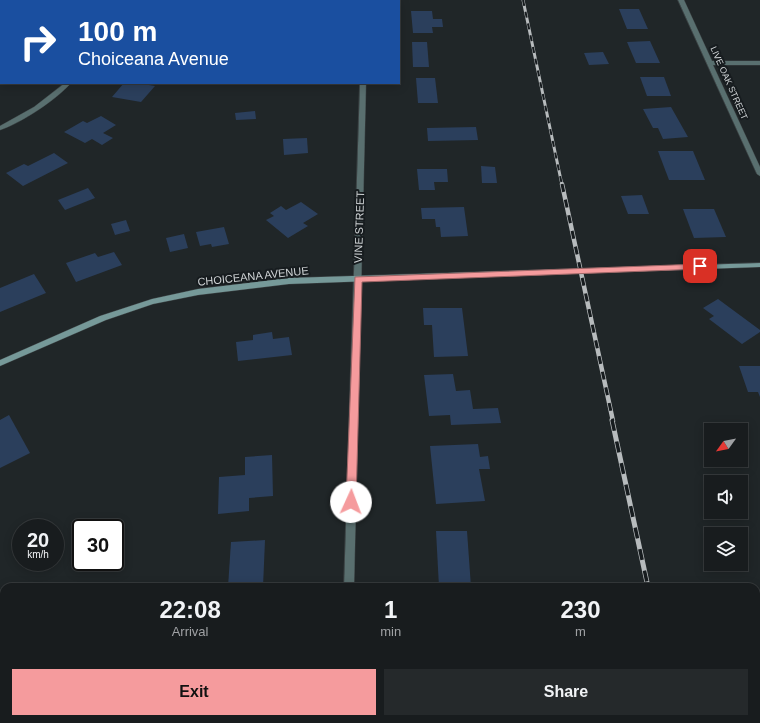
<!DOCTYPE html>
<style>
:root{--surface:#181c1e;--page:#25292b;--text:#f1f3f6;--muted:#9fa1a4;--line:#363a3c;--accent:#f59b9d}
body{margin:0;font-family:Helvetica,sans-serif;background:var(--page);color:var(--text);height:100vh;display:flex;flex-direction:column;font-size:15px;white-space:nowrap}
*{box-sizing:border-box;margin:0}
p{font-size:13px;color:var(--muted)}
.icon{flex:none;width:22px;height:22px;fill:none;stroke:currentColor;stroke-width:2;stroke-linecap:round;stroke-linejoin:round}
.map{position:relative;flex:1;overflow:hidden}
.drawer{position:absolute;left:0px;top:583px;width:760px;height:140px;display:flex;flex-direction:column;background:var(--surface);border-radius:12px 12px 0 0;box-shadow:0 2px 10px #0003,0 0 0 1px var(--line)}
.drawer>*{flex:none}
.hud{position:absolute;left:0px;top:0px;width:400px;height:84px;box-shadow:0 2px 10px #0003,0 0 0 1px var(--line);background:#1a4fa0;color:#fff;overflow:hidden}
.needle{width:26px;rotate:237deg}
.buttons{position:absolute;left:704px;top:423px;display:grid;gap:8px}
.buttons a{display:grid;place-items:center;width:44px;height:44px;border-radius:0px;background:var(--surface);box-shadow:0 2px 10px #0003,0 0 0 1px var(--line);font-size:20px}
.speed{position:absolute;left:12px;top:519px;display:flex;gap:8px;font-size:20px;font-weight:700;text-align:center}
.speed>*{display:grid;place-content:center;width:52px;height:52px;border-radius:50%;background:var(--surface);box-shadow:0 2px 10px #0003,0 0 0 1px var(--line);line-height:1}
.speed small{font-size:10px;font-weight:400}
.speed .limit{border:2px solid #111;border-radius:6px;background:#fff;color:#111}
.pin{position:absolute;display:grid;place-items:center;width:34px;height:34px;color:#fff;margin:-17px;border-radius:8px;box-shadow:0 2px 6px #0006}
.me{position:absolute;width:44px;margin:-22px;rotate:2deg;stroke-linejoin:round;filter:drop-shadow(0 0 3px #0008)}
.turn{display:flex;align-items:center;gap:14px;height:84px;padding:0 12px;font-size:18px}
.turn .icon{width:52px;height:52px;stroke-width:2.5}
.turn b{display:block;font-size:28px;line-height:34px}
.eta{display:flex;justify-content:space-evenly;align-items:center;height:68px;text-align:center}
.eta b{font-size:24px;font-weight:700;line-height:28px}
.button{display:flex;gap:8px;margin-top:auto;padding:8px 12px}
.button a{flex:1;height:46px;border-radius:0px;background:var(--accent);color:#111;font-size:16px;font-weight:700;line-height:46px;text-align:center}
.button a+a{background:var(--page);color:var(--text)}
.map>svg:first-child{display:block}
</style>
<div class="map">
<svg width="760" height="723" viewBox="0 0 760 723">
<rect width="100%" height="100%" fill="#202628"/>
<g fill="#2b3f5c">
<polygon points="619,9 639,9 648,29 627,29"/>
<polygon points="411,11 432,11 433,19 442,19 443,27 432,27 433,33 413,33"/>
<polygon points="650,41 660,63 636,63 627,42"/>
<polygon points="412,42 427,42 429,67 413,67"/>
<polygon points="603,52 609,64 589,65 584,53"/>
<polygon points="640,77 664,77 671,96 647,96"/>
<polygon points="416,78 435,78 438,103 418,103"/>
<polygon points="124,83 151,83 149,85 155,86 141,102 112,97"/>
<polygon points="671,107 688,137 663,139 658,128 653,128 643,109"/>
<polygon points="255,111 256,119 236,120 235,113"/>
<polygon points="101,116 116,125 103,133 113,138 102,145 92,139 85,143 64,132 83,121 87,123"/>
<polygon points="476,127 478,140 428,141 427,128"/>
<polygon points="307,138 308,153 284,155 283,139"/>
<polygon points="658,151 693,151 705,180 669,180"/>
<polygon points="54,153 68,163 23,186 6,173 24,164 28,166"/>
<polygon points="481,166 495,167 497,183 482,183"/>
<polygon points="417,169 447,169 448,182 434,182 435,190 419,190"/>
<polygon points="88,188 95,198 65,210 58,200"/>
<polygon points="642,195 649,214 628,214 621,196"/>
<polygon points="301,202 318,214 303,223 308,226 288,238 266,220 274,216 270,213 281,206 286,210"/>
<polygon points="464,207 468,236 441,237 440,227 436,227 435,219 422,219 421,208"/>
<polygon points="683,209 714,209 726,237 694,238"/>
<polygon points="126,220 130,231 115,235 111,224"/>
<polygon points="224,227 229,244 212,247 211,244 200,246 196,232"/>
<polygon points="184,234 188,248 170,252 166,238"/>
<polygon points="114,252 122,265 76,282 66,263 95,253 98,257"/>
<polygon points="34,274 46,293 0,312 0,288"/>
<polygon points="718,299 760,330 760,332 742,344 709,319 714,316 703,308"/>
<polygon points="423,308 462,308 468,356 434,357 432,325 424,325"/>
<polygon points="272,332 273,339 289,337 292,355 238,361 236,342 253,340 253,335"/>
<polygon points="739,366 760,366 760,397 758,392 748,392"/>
<polygon points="453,374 456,391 470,390 473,409 498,408 501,423 451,425 450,415 429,416 424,375"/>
<polygon points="9,415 30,453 0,468 0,420"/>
<polygon points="478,444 480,457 488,456 490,469 479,469 485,501 436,504 430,446"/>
<polygon points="272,455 273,496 249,498 249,511 218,514 219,477 245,475 245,457"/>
<polygon points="436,531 467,531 471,587 439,587"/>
<polygon points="265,540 263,587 228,587 231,542"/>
</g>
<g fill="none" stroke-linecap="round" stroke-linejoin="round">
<g stroke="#3c4244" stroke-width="1">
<g id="street">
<rect x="116" y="0" width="6" height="1"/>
<rect x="362" y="0" width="6" height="1"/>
<polygon points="678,0 684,0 712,61 760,61 760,65 713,65 760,167 760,176 757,174"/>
<path d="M65 83H71C56 100 21 123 0 130V126L34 107Z"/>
<polygon points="360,83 366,83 354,587 344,587"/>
<rect x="340" y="719" width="10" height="4"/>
</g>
</g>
<g stroke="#3c4244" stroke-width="1">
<polygon id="secondary" points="760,263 760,267 289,284 198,295 153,304 106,320 0,366 0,360 100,316 152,299 198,289 289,278"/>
</g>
<use href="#street" fill="#596f6f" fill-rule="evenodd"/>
<use href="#secondary" fill="#769999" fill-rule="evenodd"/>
<g stroke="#b7bbbd" stroke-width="3">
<polyline id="rail-far2" points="523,0 562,185"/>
</g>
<g stroke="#b7bbbd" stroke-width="4.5">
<polyline id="rail-far1" points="562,184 613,421"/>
</g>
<g stroke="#b7bbbd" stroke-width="5">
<g id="rail">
<polyline points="612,420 648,587"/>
<polyline points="676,719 677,723"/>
</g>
</g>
<use href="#rail-far2" stroke="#171c1f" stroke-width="2" stroke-dasharray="6" stroke-linecap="butt"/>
<use href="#rail-far1" stroke="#171c1f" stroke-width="3" stroke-dasharray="8" stroke-linecap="butt"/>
<use href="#rail" stroke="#171c1f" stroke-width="3.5" stroke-dasharray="11" stroke-linecap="butt"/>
</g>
<polygon fill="#f59b9d" stroke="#9f6566" points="700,264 704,266 700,269 362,282 356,502 355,506 351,507 348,506 346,502 355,277"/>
<g text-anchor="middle" stroke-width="4" stroke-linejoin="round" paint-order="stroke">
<g font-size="9" fill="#cfd3d5" stroke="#171c1f">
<text transform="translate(729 83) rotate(66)" y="3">LIVE OAK STREET</text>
</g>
<g font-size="11" fill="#cfd3d5" stroke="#171c1f">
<text transform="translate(359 227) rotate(-88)" y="4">VINE STREET</text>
<text transform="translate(253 276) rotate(-6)" y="4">CHOICEANA AVENUE</text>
</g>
</g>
</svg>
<div class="buttons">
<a><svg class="needle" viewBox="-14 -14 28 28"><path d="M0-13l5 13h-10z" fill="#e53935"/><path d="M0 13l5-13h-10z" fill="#9fa1a4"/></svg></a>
<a><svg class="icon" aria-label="sound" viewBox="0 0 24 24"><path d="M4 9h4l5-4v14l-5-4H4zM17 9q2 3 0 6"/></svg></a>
<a><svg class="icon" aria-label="layers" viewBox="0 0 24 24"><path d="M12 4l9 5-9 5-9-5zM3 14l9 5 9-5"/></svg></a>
</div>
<div class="speed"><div>20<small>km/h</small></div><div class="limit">30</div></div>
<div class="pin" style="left:700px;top:266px;background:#d93025"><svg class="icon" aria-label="arrive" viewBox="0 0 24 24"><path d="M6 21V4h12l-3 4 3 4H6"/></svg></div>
<svg class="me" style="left:351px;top:502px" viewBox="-20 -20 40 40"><circle r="19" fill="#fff"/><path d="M0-13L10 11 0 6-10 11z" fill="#f59b9d"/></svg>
<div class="hud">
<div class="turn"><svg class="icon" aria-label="right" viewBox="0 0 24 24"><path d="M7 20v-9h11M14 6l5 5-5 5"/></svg><div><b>100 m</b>Choiceana Avenue</div></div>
</div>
<section class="drawer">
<div class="eta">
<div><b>22:08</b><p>Arrival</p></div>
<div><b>1</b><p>min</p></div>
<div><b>230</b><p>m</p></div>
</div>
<div class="button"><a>Exit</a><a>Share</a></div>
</section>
</div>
